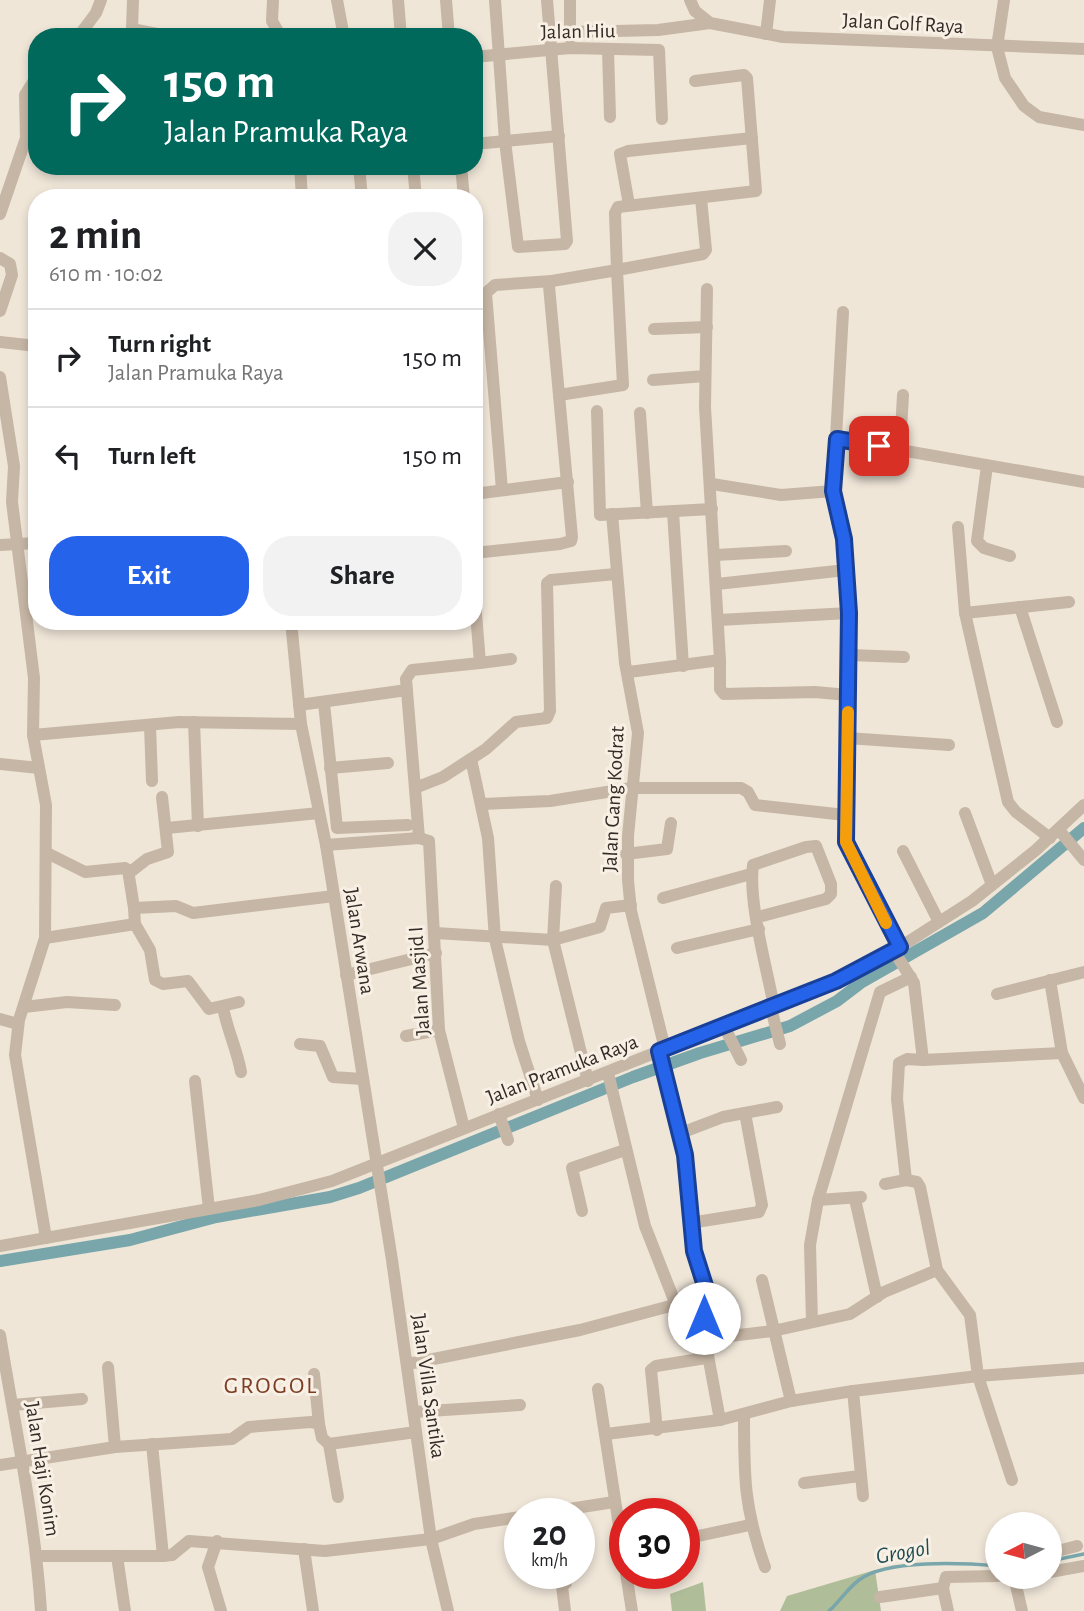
<!DOCTYPE html>
<meta charset="utf-8">
<style>
:root{--surface:#fff;--page:#f2f2f2;--text:#202124;--muted:#757577;--line:#e0e0e0;--accent:#2563eb}
body{margin:0;font-family:"Alegreya Sans",sans-serif;background:var(--page);color:var(--text);height:100vh;display:flex;flex-direction:column;font-size:26px;white-space:nowrap}
*{box-sizing:border-box;margin:0}
p{font-size:23px;color:var(--muted)}
.icon{flex:none;width:38px;height:38px;fill:none;stroke:currentColor;stroke-width:2;stroke-linecap:round;stroke-linejoin:round}
.map{position:relative;flex:1;overflow:hidden}
.side{position:absolute;left:28px;top:189px;width:455px;height:441px;display:flex;flex-direction:column;background:var(--surface);border-radius:28px;box-shadow:0 4px 10px #0003}
.side>*{flex:none}
.banner{position:absolute;left:28px;top:28px;width:455px;height:147px;border-radius:28px;box-shadow:0 4px 10px #0003;background:#00695c;color:#fff;overflow:hidden}
.needle{width:46px;rotate:264deg}
.tools{position:absolute;left:985px;top:1512px;display:grid;gap:14px}
.tools a{display:grid;place-items:center;width:77px;height:77px;border-radius:50%;background:var(--surface);box-shadow:0 4px 10px #0003;font-size:35px}
.speed{position:absolute;left:504px;top:1498px;display:flex;gap:14px;font-size:35px;font-weight:700;text-align:center}
.speed>*{display:grid;place-content:center;width:91px;height:91px;border-radius:50%;background:var(--surface);box-shadow:0 4px 10px #0003;line-height:1}
.speed small{font-size:18px;font-weight:400}
.speed .limit{border:10px solid #d22;background:#fff;color:#111}
.pin{position:absolute;display:grid;place-items:center;width:60px;height:60px;color:#fff;margin:-30px;border-radius:14px;box-shadow:0 4px 10px #0006}
.me{position:absolute;width:77px;margin:-38px;rotate:0deg;stroke-linejoin:round;filter:drop-shadow(0 0 5px #0008)}
.turn{display:flex;align-items:center;gap:24px;height:147px;padding:0 21px;font-size:32px}
.turn .icon{width:91px;height:91px;stroke-width:2.5}
.turn b{display:block;font-size:49px;line-height:60px}
.round{display:grid;place-items:center;flex:none;width:74px;height:74px;border-radius:28px;background:var(--page)}
.head{display:flex;align-items:center;justify-content:space-between;height:119px;padding:0 21px}
h1{font-size:42px;font-weight:600;line-height:52px}
.action{display:flex;gap:14px;margin-top:auto;padding:14px 21px}
.action a{flex:1;height:80px;border-radius:28px;background:var(--accent);color:#fff;font-size:28px;font-weight:600;line-height:80px;text-align:center}
.action a+a{background:var(--page);color:var(--text)}
ul{padding:0;list-style:none}
li{display:flex;align-items:center;gap:21px;height:98px;padding:0 21px;border-top:2px solid var(--line)}
li div{flex:1}
li b{display:block;font-size:26px}
li em{font-style:normal}
.map>svg:first-child{display:block}
</style>
<div class="map">
<svg width="1084" height="1611" viewBox="0 0 1084 1611">
<rect width="100%" height="100%" fill="#efe6d8"/>
<g fill="#b0bd99">
<polygon points="875,1570 881,1611 780,1611 787,1596"/>
<polygon points="703,1582 706,1611 672,1611 670,1594"/>
</g>
<g fill="none" stroke-linecap="round" stroke-linejoin="round">
<g stroke="#79a6ab" stroke-width="3.5">
<polyline points="1050,1561 1084,1554"/>
<path d="M829 1611C840 1601 847 1589 859 1580 886 1559 964 1563 998 1566"/>
</g>
<polyline stroke="#79a6ab" stroke-width="12" points="0,1261 130,1240 216,1217 330,1197 359,1188 633,1077 700,1053 790,1026 837,1001 862,982 983,913 1084,828"/>
<g stroke="#c6b6a5" stroke-width="12">
<polyline points="133,0 132,29 172,37"/>
<polyline points="273,0 272,21 281,37"/>
<polyline points="337,0 344,37"/>
<polyline points="398,0 401,37"/>
<polyline points="446,0 449,37"/>
<polyline points="495,0 505,141 518,247 565,244 567,241 547,0"/>
<polyline points="570,0 570,38"/>
<polyline points="690,0 695,11 710,23 783,37 1084,49"/>
<polyline points="1004,0 997,47 1005,78 1024,106 1039,117 1084,125"/>
<polyline points="571,32 658,30 710,23"/>
<polyline points="766,34 770,0"/>
<polyline points="78,37 96,13 101,0"/>
<polyline points="608,50 610,117"/>
<polyline points="474,57 570,48 659,50 662,119"/>
<polyline points="474,144 559,136"/>
<polyline points="300,166 302,198"/>
<polyline points="359,166 362,198"/>
<polyline points="413,166 416,198"/>
<polyline points="461,166 464,198"/>
<polyline points="629,205 620,154 628,151 752,138"/>
<polyline points="0,214 26,138 25,95 37,76"/>
<polyline points="0,258 10,264 12,275 0,311"/>
<polyline points="843,312 833,491 844,539 849,613 846,842 900,947"/>
<polyline points="654,329 707,327"/>
<polyline points="0,342 37,346"/>
<polyline points="0,377 14,466 12,502 34,678 33,735 46,805 45,938 19,1020 15,1055 46,1238"/>
<polyline points="653,380 705,376"/>
<polyline points="559,395 623,385 617,270 703,254 706,250 701,198"/>
<polyline points="597,411 600,515 712,509"/>
<polyline points="640,413 647,513"/>
<polyline points="837,439 1084,482"/>
<polyline points="900,449 903,395"/>
<polyline points="987,466 977,541 984,548 1010,556"/>
<polyline points="712,484 781,495 833,491"/>
<polyline points="502,490 486,293 495,285 552,281"/>
<polyline points="474,494 568,482"/>
<polyline points="673,512 683,666"/>
<polyline points="612,514 625,663 638,733 628,836 628,880 631,911 665,1049"/>
<polyline points="958,527 965,613 1008,802 1016,812 1050,838"/>
<polyline points="0,545 37,543"/>
<polyline points="474,553 560,544 571,541 572,537 549,286 552,281 617,270 615,213 618,207 756,191 747,78 744,75 695,81"/>
<polyline points="716,555 786,551"/>
<polyline points="717,584 846,570"/>
<polyline points="1020,607 1057,722"/>
<polyline points="965,613 1069,602"/>
<polyline points="719,620 849,613"/>
<polyline points="291,621 301,724 326,845 392,1260 431,1539 448,1611"/>
<polyline points="849,655 904,657"/>
<polyline points="720,660 720,689 724,694 815,692 848,695"/>
<polyline points="480,663 511,659"/>
<polyline points="629,672 720,660 705,407 707,289"/>
<polyline points="324,703 337,828 408,825"/>
<polyline points="299,705 407,690"/>
<polyline points="194,722 198,826"/>
<polyline points="150,725 152,781"/>
<polyline points="33,735 179,722 301,724"/>
<polyline points="847,738 949,745"/>
<polyline points="471,759 488,838 495,939 519,1041 538,1100"/>
<polyline points="0,764 39,768"/>
<polyline points="330,768 388,763"/>
<polyline points="415,788 443,777 486,749 516,722 547,718 550,711 547,583 551,580 616,574"/>
<polyline points="483,804 550,801 632,788 741,788 748,792 755,805 845,815"/>
<polyline points="965,813 992,885"/>
<polyline points="167,828 319,813"/>
<polyline points="1059,830 1084,860"/>
<polyline points="419,838 406,679 412,670 480,663 474,588"/>
<polyline points="326,845 419,838 429,841 439,1030 464,1128"/>
<polyline points="903,851 939,922"/>
<polyline points="47,853 85,872 125,868 128,870 134,908 176,906 193,913 334,896"/>
<polyline points="626,854 667,849 671,823"/>
<polyline points="129,873 147,859 168,852 162,797"/>
<polyline points="556,886 553,940 588,1081"/>
<polyline points="663,898 751,874"/>
<polyline points="134,908 135,924 150,950 155,980 163,984 188,981 209,1009 239,1002"/>
<path d="M758 917 826 899 831 894V884L816 846 806 847 753 865C748 903 767 968 774 1007"/>
<polyline points="435,933 553,940 600,927 606,908 631,905"/>
<polyline points="45,938 135,924"/>
<polyline points="677,948 759,929"/>
<polyline points="894,951 914,983 923,1060 1062,1053"/>
<polyline points="346,975 436,953"/>
<polyline points="1050,980 1062,1053 1084,1098"/>
<polyline points="997,994 1084,972"/>
<polyline points="24,1007 67,1002 115,1005"/>
<path d="M223 1007C227 1030 237 1049 241 1072"/>
<polyline points="771,1008 780,1044"/>
<polyline points="0,1019 18,1024"/>
<polyline points="724,1026 741,1060"/>
<polyline points="406,1036 439,1030"/>
<polyline points="300,1044 320,1046 333,1077 362,1079"/>
<polyline points="659,1051 685,1155 694,1251 706,1289 705,1339"/>
<polyline points="608,1073 645,1226 676,1305"/>
<polyline points="195,1081 209,1209"/>
<polyline points="499,1114 508,1140"/>
<polyline points="681,1133 723,1117 777,1107"/>
<polyline points="906,1180 897,1099 899,1063 907,1059 923,1060"/>
<polyline points="885,1184 906,1180 917,1182 920,1187 937,1270 970,1315 978,1376 1012,1480"/>
<polyline points="855,1199 877,1297"/>
<polyline points="818,1200 861,1197"/>
<polyline points="582,1211 572,1168 625,1150"/>
<polyline points="690,1223 759,1212 762,1205 745,1113"/>
<polyline points="0,1246 259,1200 332,1181 836,981 900,947 972,901 1036,850 1084,805"/>
<polyline points="762,1280 791,1401"/>
<polyline points="812,1322 810,1245 818,1200 880,992 911,977"/>
<path d="M0 1335C15 1427 35 1517 41 1611"/>
<polyline points="408,1364 580,1330 704,1297"/>
<polyline points="108,1367 115,1447"/>
<polyline points="314,1374 319,1424"/>
<polyline points="598,1389 625,1565"/>
<polyline points="853,1391 863,1496"/>
<polyline points="13,1405 82,1399"/>
<polyline points="414,1412 520,1405"/>
<path d="M744 1415C744 1477 744 1508 765 1567"/>
<polyline points="720,1420 705,1339 773,1331 850,1314 884,1292 937,1270"/>
<polyline points="657,1430 651,1370 656,1366 706,1358"/>
<polyline points="606,1434 720,1420 791,1401 853,1391 978,1376 1084,1368"/>
<polyline points="152,1444 163,1556"/>
<polyline points="329,1444 338,1497"/>
<polyline points="0,1465 115,1447 232,1439 249,1427 311,1422 319,1424 322,1438 329,1444 416,1432"/>
<polyline points="804,1483 860,1476"/>
<polyline points="537,1514 614,1502"/>
<polyline points="684,1539 750,1525"/>
<polyline points="217,1541 208,1567 221,1611"/>
<polyline points="304,1549 313,1611"/>
<polyline points="1050,1553 1077,1546"/>
<polyline points="37,1556 163,1556 172,1555 189,1541 325,1551 431,1539 474,1524 520,1517"/>
<polyline points="117,1556 125,1611"/>
<polyline points="1050,1572 1084,1566"/>
<polyline points="565,1573 566,1583 562,1586 565,1611"/>
<polyline points="626,1573 632,1611"/>
<polyline points="1014,1577 1022,1611"/>
<polyline points="880,1597 943,1588"/>
<polyline points="948,1611 943,1588 946,1577 998,1576"/>
</g>
</g>
<g fill="none" stroke-linecap="round" stroke-linejoin="round">
<g stroke="#184099" stroke-width="18">
<polyline id="route" points="704,1318 706,1289 694,1251 685,1155 659,1051 836,981 900,947 846,842 849,613 844,539 833,491 837,439 879,446"/>
</g>
<use href="#route" stroke="#2563eb" stroke-width="12"/>
<polyline stroke="#f59e0b" stroke-width="12" points="848,712 846,842 886,923"/>
</g>
<g text-anchor="middle" stroke-width="6" stroke-linejoin="round" paint-order="stroke">
<g font-size="21" fill="#332b26" stroke="#f8f0e4">
<text transform="translate(903 23) rotate(3)" y="7">Jalan Golf Raya</text>
<text transform="translate(578 31) rotate(-1)" y="7">Jalan Hiu</text>
<text transform="translate(613 799) rotate(-87)" y="7">Jalan Gang Kodrat</text>
<text transform="translate(360 941) rotate(81)" y="7">Jalan Arwana</text>
<text transform="translate(419 981) rotate(-94)" y="7">Jalan Masjid I</text>
<text transform="translate(562 1069) rotate(-21)" y="7">Jalan Pramuka Raya</text>
<text transform="translate(429 1386) rotate(82)" y="7">Jalan Villa Santika</text>
<text transform="translate(43 1469) rotate(81)" y="7">Jalan Haji Konim</text>
</g>
<g font-size="23" font-style="italic" fill="#1e4c52" stroke="#f8f0e4">
<text transform="translate(903 1551) rotate(-10)" y="8">Grogol</text>
</g>
<g font-size="24" letter-spacing="2" fill="#7d3d24" stroke="#f8f0e4">
<text x="271" y="1393">GROGOL</text>
</g>
</g>
</svg>
<div class="tools">
<a><svg class="needle" viewBox="-14 -14 28 28"><path d="M0-13l5 13h-10z" fill="#e53935"/><path d="M0 13l5-13h-10z" fill="#757577"/></svg></a>
</div>
<div class="speed"><div>20<small>km/h</small></div><div class="limit">30</div></div>
<div class="pin" style="left:879px;top:446px;background:#d93025"><svg class="icon" aria-label="arrive" viewBox="0 0 24 24"><path d="M6 21V4h12l-3 4 3 4H6"/></svg></div>
<svg class="me" style="left:704px;top:1318px" viewBox="-20 -20 40 40"><circle r="19" fill="#fff"/><path d="M0-13L10 11 0 6-10 11z" fill="#2563eb"/></svg>
<div class="banner">
<div class="turn"><svg class="icon" aria-label="right" viewBox="0 0 24 24"><path d="M7 20v-9h11M14 6l5 5-5 5"/></svg><div><b>150 m</b>Jalan Pramuka Raya</div></div>
</div>
<section class="side">
<div class="head"><div><h1>2 min</h1><p>610 m · 10:02</p></div><a class="round"><svg class="icon" aria-label="close" viewBox="0 0 24 24"><path d="M6 6l12 12M18 6L6 18"/></svg></a></div>
<ul>
<li><svg class="icon" aria-label="right" viewBox="0 0 24 24"><path d="M7 20v-9h11M14 6l5 5-5 5"/></svg><div><b>Turn right</b><p>Jalan Pramuka Raya</p></div><em>150 m</em></li>
<li><svg class="icon" aria-label="left" viewBox="0 0 24 24"><path d="M17 20v-9H6M10 6l-5 5 5 5"/></svg><div><b>Turn left</b></div><em>150 m</em></li>
</ul>
<div class="action"><a>Exit</a><a>Share</a></div>
</section>
</div>
